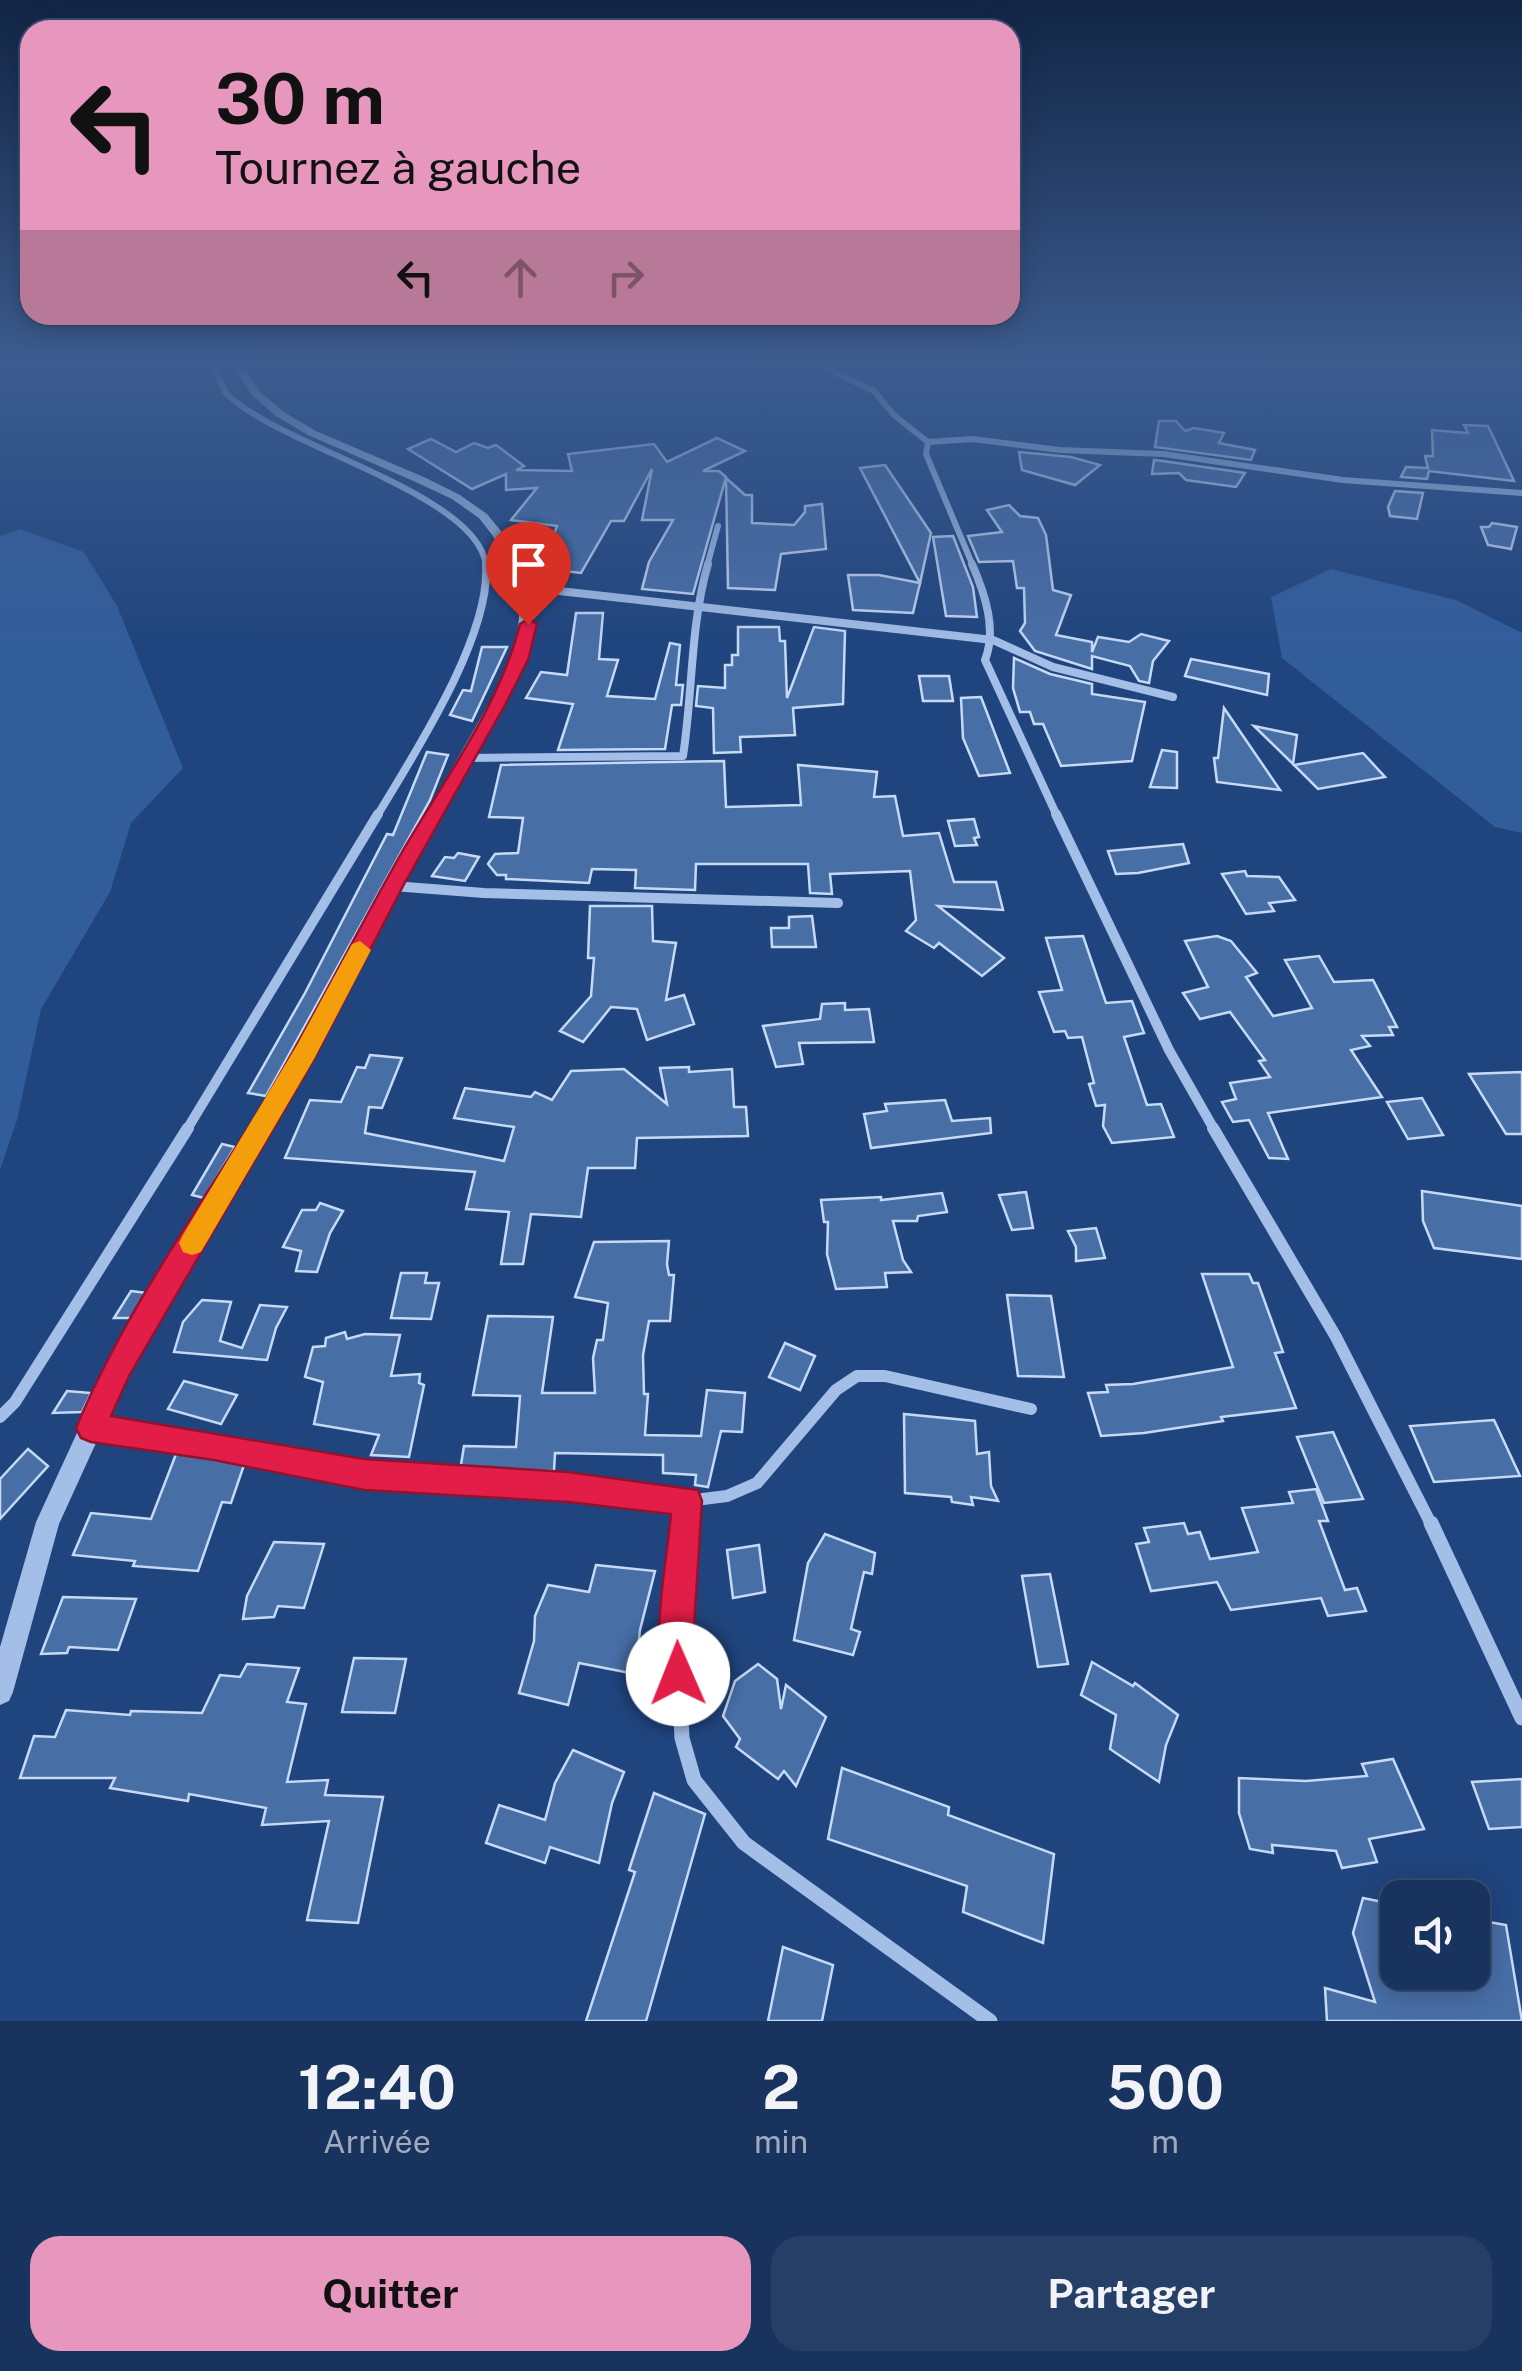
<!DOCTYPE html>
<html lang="fr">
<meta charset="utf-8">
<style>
:root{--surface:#18335e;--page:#253f67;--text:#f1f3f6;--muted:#9faabc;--line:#364e73;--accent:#e797bd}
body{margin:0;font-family:"Public Sans",sans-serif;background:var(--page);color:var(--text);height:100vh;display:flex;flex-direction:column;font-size:38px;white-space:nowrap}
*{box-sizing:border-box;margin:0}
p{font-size:32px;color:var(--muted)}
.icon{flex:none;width:55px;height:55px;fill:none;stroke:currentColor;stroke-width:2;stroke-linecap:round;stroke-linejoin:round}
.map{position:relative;height:2021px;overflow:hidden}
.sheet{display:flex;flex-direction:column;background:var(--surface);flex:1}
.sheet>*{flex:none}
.guide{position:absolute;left:20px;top:20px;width:1000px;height:305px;border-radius:30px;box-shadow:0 5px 25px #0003,0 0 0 2px var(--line);background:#e797bd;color:#111;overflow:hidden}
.fabs{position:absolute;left:1380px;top:1880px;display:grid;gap:20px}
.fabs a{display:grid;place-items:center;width:110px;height:110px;border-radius:20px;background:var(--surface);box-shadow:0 5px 25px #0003,0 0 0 2px var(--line);font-size:50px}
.pin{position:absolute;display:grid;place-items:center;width:85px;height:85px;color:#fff;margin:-102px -42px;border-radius:50% 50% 50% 0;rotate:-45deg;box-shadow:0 0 10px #0007}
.pin .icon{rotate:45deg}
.me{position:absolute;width:110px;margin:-55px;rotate:359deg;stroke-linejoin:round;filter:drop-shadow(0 0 8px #0008)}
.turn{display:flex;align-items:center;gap:35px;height:210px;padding:0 30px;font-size:45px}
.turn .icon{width:130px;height:130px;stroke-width:2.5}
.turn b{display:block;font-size:70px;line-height:85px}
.lanes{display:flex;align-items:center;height:95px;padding:0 30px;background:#0003;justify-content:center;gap:50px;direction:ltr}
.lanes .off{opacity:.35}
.eta{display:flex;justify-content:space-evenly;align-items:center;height:170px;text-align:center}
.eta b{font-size:60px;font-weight:700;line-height:70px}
.cta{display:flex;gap:20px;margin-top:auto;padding:20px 30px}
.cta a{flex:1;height:115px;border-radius:30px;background:var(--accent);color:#111;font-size:40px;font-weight:700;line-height:115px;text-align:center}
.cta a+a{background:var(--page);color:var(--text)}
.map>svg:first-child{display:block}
</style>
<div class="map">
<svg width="1522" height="2021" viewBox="0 0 1522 2021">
<rect width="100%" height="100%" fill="#20447d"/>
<g fill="#325d9b">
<polygon points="20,529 84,552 117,606 183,768 131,823 110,892 41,1009 17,1120 0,1170 0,536"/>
<polygon points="1331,569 1456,600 1522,633 1522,833 1495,827 1282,658 1271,597"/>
</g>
<g fill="#486ea6" stroke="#c6d9f5" stroke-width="2.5">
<polygon points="1159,421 1176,421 1185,431 1194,428 1224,433 1219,443 1255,450 1251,460 1155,447"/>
<polygon points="1464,425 1488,426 1514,481 1429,471 1427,479 1401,477 1406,467 1428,468 1425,456 1433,456 1432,430 1468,433"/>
<polygon points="717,438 745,451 703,471 719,471 726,477 693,594 642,589 649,562 673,520 642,520 652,469 624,521 611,521 581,573 547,569 559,551 548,551 557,526 511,520 537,488 506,490 506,474 472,489 408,449 431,439 456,452 474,443 488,448 496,445 524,466 516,470 572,471 568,454 654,444 667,462"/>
<polygon points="1019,452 1071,457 1100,465 1075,485 1022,470"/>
<polygon points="1154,460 1163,461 1245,473 1236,487 1186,480 1179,473 1152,474"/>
<polygon points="885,465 931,533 920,583 860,468"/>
<polygon points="726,478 745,495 752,495 752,523 794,525 805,512 805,506 822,504 826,549 781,554 775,590 728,588"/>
<polygon points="1395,491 1423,493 1417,519 1390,516 1388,507"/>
<polygon points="1009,505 1020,516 1038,518 1046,535 1053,590 1071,595 1056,635 1092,642 1092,652 1098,637 1129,642 1141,634 1169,641 1153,661 1149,683 1139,681 1130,666 1092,656 1092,669 1035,651 1020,631 1025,623 1024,588 1017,588 1013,561 979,562 968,536 1002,532 987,510"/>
<polygon points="1492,523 1517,527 1511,549 1488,545 1481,527 1489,527"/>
<polygon points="953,536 973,587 977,617 946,616 933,537"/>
<polygon points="848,575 879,575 920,583 913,613 853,610"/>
<polygon points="576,613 603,613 599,659 618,660 607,696 655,699 670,643 680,645 676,685 683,685 681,705 672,705 665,749 558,750 573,704 526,698 541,672 567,675"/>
<polygon points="738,627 779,627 780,641 785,641 787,698 814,627 845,631 843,704 793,708 795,735 740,737 741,752 714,753 713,708 696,706 698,686 725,688 725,665 732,665 732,655 738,655"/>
<polygon points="482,647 507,647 472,721 450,715 463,690 471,691"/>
<polygon points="1014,658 1050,674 1092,684 1092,694 1145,702 1132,761 1061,766 1043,724 1034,724 1030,712 1020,712 1013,688"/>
<polygon points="1191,659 1269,674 1267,695 1185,676"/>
<polygon points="919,676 949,676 953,701 923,701"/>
<polygon points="981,697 1010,773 979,776 963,738 961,698"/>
<polygon points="1224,708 1280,790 1217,782 1214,758 1218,758"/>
<polygon points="1254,726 1297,735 1293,764"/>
<polygon points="1162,750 1177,752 1177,788 1150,787"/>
<polygon points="427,752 448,755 430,800 266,1096 248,1093 305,993 387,834 393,835"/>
<polygon points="1363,753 1385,777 1318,789 1294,765"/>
<polygon points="724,761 726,807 801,805 798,765 877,772 874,797 895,796 903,836 939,833 954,882 996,882 1003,910 938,906 1004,958 982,976 939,943 934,948 906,931 916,920 910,871 830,874 832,894 810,893 808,864 696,864 695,890 635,888 636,870 592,869 589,883 506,879 506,875 497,875 488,864 495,854 518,853 523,818 489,817 501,765"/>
<polygon points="974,819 979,837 974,838 977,845 955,846 948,821"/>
<polygon points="1183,844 1189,863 1138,873 1116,874 1108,851"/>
<polygon points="458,853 479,857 465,881 432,876 445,857 454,858"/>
<polygon points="1245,871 1247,876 1279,877 1295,900 1269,903 1274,911 1246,914 1222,874"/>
<polygon points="590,906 652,906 653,941 676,943 666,1000 684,995 694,1024 647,1040 637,1009 611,1007 583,1042 560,1031 591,996 594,958 588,958"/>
<polygon points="812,916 816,947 772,947 771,928 789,928 789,917"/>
<polygon points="1083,936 1106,1003 1132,1001 1144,1033 1124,1037 1147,1105 1161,1104 1174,1137 1112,1143 1103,1126 1105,1105 1096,1106 1089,1084 1094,1083 1082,1037 1068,1038 1065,1031 1054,1032 1039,992 1062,990 1046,938"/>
<polygon points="1217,936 1231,941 1257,973 1246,977 1273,1016 1312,1008 1285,960 1319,956 1334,982 1373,980 1397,1027 1389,1027 1393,1035 1362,1036 1370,1046 1351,1050 1382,1097 1268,1113 1288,1159 1269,1158 1249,1120 1233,1122 1222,1102 1236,1099 1230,1083 1270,1077 1259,1061 1265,1060 1230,1012 1200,1019 1183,993 1208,987 1185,941"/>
<polygon points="845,1003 845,1010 869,1009 874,1042 799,1043 803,1064 776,1067 763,1026 820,1019 822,1004"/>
<polygon points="370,1055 402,1058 382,1108 369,1107 365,1133 504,1161 514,1127 454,1118 465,1088 531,1097 535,1092 552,1100 571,1071 624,1069 667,1104 660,1068 689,1067 689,1072 732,1069 734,1107 746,1107 748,1136 637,1138 635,1168 588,1168 581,1217 531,1214 523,1264 501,1264 509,1212 466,1209 475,1172 285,1158 310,1100 341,1102 357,1067 365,1068"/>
<polygon points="1522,1072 1522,1134 1506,1134 1469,1074"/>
<polygon points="1422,1098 1443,1135 1408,1139 1387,1102"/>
<polygon points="945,1100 952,1121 990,1118 991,1133 871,1148 864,1114 887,1111 885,1104"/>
<polygon points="222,1144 235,1147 204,1198 192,1195"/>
<polygon points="1422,1191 1522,1206 1522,1259 1434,1248 1423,1221"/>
<polygon points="1026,1192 1033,1228 1012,1230 999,1195"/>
<polygon points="942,1193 947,1212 918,1216 917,1221 893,1221 903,1260 911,1272 885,1273 887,1287 836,1289 827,1254 828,1222 824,1222 821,1200 881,1197 881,1200"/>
<polygon points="320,1203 343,1211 330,1233 317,1272 296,1271 301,1251 283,1247 302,1210 316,1210"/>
<polygon points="1096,1228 1105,1258 1076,1261 1076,1247 1068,1231"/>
<polygon points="669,1241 667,1264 669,1275 674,1275 670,1321 649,1321 643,1355 644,1394 648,1394 645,1435 701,1436 707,1390 745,1393 742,1432 721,1431 708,1487 695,1485 696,1475 663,1473 663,1455 555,1453 554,1471 460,1471 464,1446 516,1447 520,1396 473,1395 488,1316 553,1317 542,1393 595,1393 593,1358 597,1340 603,1340 608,1303 575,1297 594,1242"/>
<polygon points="401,1273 427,1273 425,1283 439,1283 431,1319 391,1318"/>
<polygon points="1202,1274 1249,1274 1253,1283 1258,1283 1283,1352 1275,1353 1296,1408 1221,1417 1223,1421 1144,1433 1101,1436 1088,1393 1108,1392 1106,1385 1133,1384 1233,1367"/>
<polygon points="131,1291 147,1293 132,1318 114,1318"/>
<polygon points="1007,1295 1051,1296 1064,1377 1018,1376"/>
<polygon points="202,1300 231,1302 220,1341 242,1348 260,1305 287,1307 276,1328 267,1360 174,1352 183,1322"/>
<polygon points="345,1332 347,1339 365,1334 400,1335 391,1376 420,1374 419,1383 424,1385 409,1457 371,1455 379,1435 314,1424 323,1382 305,1377 313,1347 325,1346 326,1338"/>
<polygon points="785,1343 815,1356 800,1390 769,1377"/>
<polygon points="184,1381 237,1395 221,1424 168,1409"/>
<polygon points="67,1391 91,1393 82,1412 53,1413"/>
<polygon points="904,1414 975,1421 977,1454 989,1452 991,1486 998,1501 971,1497 973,1505 952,1502 951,1497 905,1493"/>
<polygon points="1494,1420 1520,1476 1434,1482 1410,1426"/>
<polygon points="1333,1432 1363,1499 1324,1503 1297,1437"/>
<polygon points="28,1449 48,1466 0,1519 0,1479"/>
<polygon points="176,1454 245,1462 231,1503 222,1502 198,1571 133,1566 135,1561 73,1555 91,1513 151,1519"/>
<polygon points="1316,1489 1328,1521 1319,1521 1345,1590 1357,1588 1366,1611 1328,1616 1321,1598 1231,1610 1217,1582 1151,1591 1136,1544 1149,1542 1144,1528 1184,1523 1188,1534 1200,1532 1210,1559 1258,1552 1242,1508 1293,1503 1289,1492"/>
<polygon points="825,1534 875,1553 872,1574 864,1572 858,1598 851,1629 860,1632 853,1655 794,1640 808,1563"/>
<polygon points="274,1542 324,1544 304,1608 278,1606 274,1617 243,1619 247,1596"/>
<polygon points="759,1545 765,1592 733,1598 727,1550"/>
<polygon points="596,1565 655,1571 640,1630 635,1674 579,1663 568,1705 519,1693 534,1641 535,1616 548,1585 589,1592"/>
<polygon points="1050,1574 1068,1664 1038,1667 1022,1576"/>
<polygon points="63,1597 136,1599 118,1650 69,1647 67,1653 41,1654"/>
<polygon points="354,1658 406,1659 395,1713 342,1712"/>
<polygon points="1092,1662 1133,1686 1135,1683 1178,1715 1166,1745 1159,1782 1110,1749 1116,1715 1081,1695"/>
<polygon points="247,1664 299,1668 287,1702 306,1704 287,1782 328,1780 325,1795 383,1797 358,1923 307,1920 329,1821 262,1825 266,1808 189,1794 188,1801 110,1788 115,1778 20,1778 34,1736 55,1737 66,1710 130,1715 131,1711 202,1713 220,1675 240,1677"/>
<polygon points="758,1664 777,1679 781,1709 786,1685 826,1717 796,1786 784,1771 778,1779 736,1747 740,1739 723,1716 735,1681"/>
<polygon points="573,1750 624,1772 612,1803 599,1863 550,1847 545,1863 486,1843 499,1805 545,1820 555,1783"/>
<polygon points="1393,1759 1424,1829 1369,1839 1377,1862 1342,1868 1336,1851 1272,1845 1273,1853 1250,1849 1239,1813 1239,1778 1306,1781 1367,1776 1362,1764"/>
<polygon points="842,1768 949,1807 948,1815 1054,1854 1043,1943 963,1912 967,1886 828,1839"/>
<polygon points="1522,1779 1522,1827 1489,1829 1472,1782"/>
<polygon points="654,1793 705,1814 646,2021 586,2021 635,1872 629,1870"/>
<polygon points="1363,1898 1398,1905 1398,1972 1472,1972 1472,1919 1506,1925 1522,2021 1327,2021 1325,1988 1375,2002 1353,1933"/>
<polygon points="783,1947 833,1965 822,2021 768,2021"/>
</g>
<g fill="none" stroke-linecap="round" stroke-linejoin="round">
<g stroke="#a3bee7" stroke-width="6">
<path d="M214 366C218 375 221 387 227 394 278 446 480 494 486 566"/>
<polyline points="822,366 874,391 894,415 928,442"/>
<polyline points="707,566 718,526"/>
<polyline points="973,566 926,454 928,442 972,439 1060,450 1164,454 1343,480 1522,493"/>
</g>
<g stroke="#a3bee7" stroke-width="8">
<path d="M972 564C985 594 997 629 985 660L1057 816"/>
<polyline points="524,587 993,640 1053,667 1173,697"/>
<path d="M467 758 683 756C693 692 690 626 708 564"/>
<path d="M377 816C414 754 491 637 486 564"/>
</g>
<g stroke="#a3bee7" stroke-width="10">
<polyline points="1056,814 1169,1050 1215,1131"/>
<polyline points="393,886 484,893 838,903"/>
<polyline points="186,1131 378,814"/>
</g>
<g stroke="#a3bee7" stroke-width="12">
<polyline points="1213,1128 1336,1337 1432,1526"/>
<polyline points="0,1417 15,1402 188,1128"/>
<polyline points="91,1428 214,1446 364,1475 568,1487 687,1501 727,1496 757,1483 836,1390 857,1376 885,1376 1031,1409"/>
<polyline points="685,1526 687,1501"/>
</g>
<g stroke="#a3bee7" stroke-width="15">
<polyline points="685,1523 677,1643 682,1738 694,1780 744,1843 990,2021"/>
<polyline points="1431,1523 1522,1718"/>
</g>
<polygon fill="#a3bee7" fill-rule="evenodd" points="234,366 244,366 259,391 284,412 316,431 426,478 460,495 487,514 505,536 525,576 532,607 530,638 514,684 401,886 312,1057 127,1375 59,1524 13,1692 9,1701 0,1705 0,1647 36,1522 111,1359 300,1047 385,886 500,684 517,638 520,607 513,576 493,536 479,518 452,499 418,483 308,435 276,416 251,394"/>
</g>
<linearGradient id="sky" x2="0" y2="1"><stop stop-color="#122545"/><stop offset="0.56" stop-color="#3c5c8f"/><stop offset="1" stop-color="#3c5c8f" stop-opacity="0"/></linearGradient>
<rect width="1522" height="649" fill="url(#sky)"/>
<path fill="#e11d48" stroke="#92132f" stroke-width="2.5" d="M528 619 537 624 528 660 505 705 403 886 314 1059 129 1376 111 1416 364 1459 568 1472 698 1490 702 1501 693 1643 695 1674 690 1686 678 1691 667 1686C649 1644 667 1561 671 1514L568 1502 364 1490 214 1460 91 1442 81 1438 76 1428C123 1314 198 1210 262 1105 312 1022 354 936 402 852 444 780 500 705 520 624Z"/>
<polygon fill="#f59e0b" points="360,941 371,950 314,1059 201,1252 192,1255 183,1252 179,1243 183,1235 297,1045 352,944"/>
</svg>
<div class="fabs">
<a><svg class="icon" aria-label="sound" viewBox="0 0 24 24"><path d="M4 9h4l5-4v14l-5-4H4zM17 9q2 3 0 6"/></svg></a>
</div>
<div class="pin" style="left:528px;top:624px;background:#d93025"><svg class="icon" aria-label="arrive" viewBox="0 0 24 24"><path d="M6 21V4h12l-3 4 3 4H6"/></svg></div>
<svg class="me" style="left:678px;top:1674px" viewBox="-20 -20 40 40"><circle r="19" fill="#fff"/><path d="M0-13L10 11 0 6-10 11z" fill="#e11d48"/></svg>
<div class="guide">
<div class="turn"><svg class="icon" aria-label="left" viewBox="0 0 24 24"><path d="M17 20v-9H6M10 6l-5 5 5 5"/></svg><div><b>30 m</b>Tournez à gauche</div></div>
<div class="lanes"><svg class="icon" aria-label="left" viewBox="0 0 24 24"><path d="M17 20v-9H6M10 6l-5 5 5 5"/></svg><svg class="icon off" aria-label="ahead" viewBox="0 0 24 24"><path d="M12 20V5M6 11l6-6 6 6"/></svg><svg class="icon off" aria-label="right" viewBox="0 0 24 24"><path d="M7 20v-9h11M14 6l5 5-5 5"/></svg></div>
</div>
</div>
<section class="sheet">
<div class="eta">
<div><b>12:40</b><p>Arrivée</p></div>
<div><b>2</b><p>min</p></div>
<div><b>500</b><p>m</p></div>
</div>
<div class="cta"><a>Quitter</a><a>Partager</a></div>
</section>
